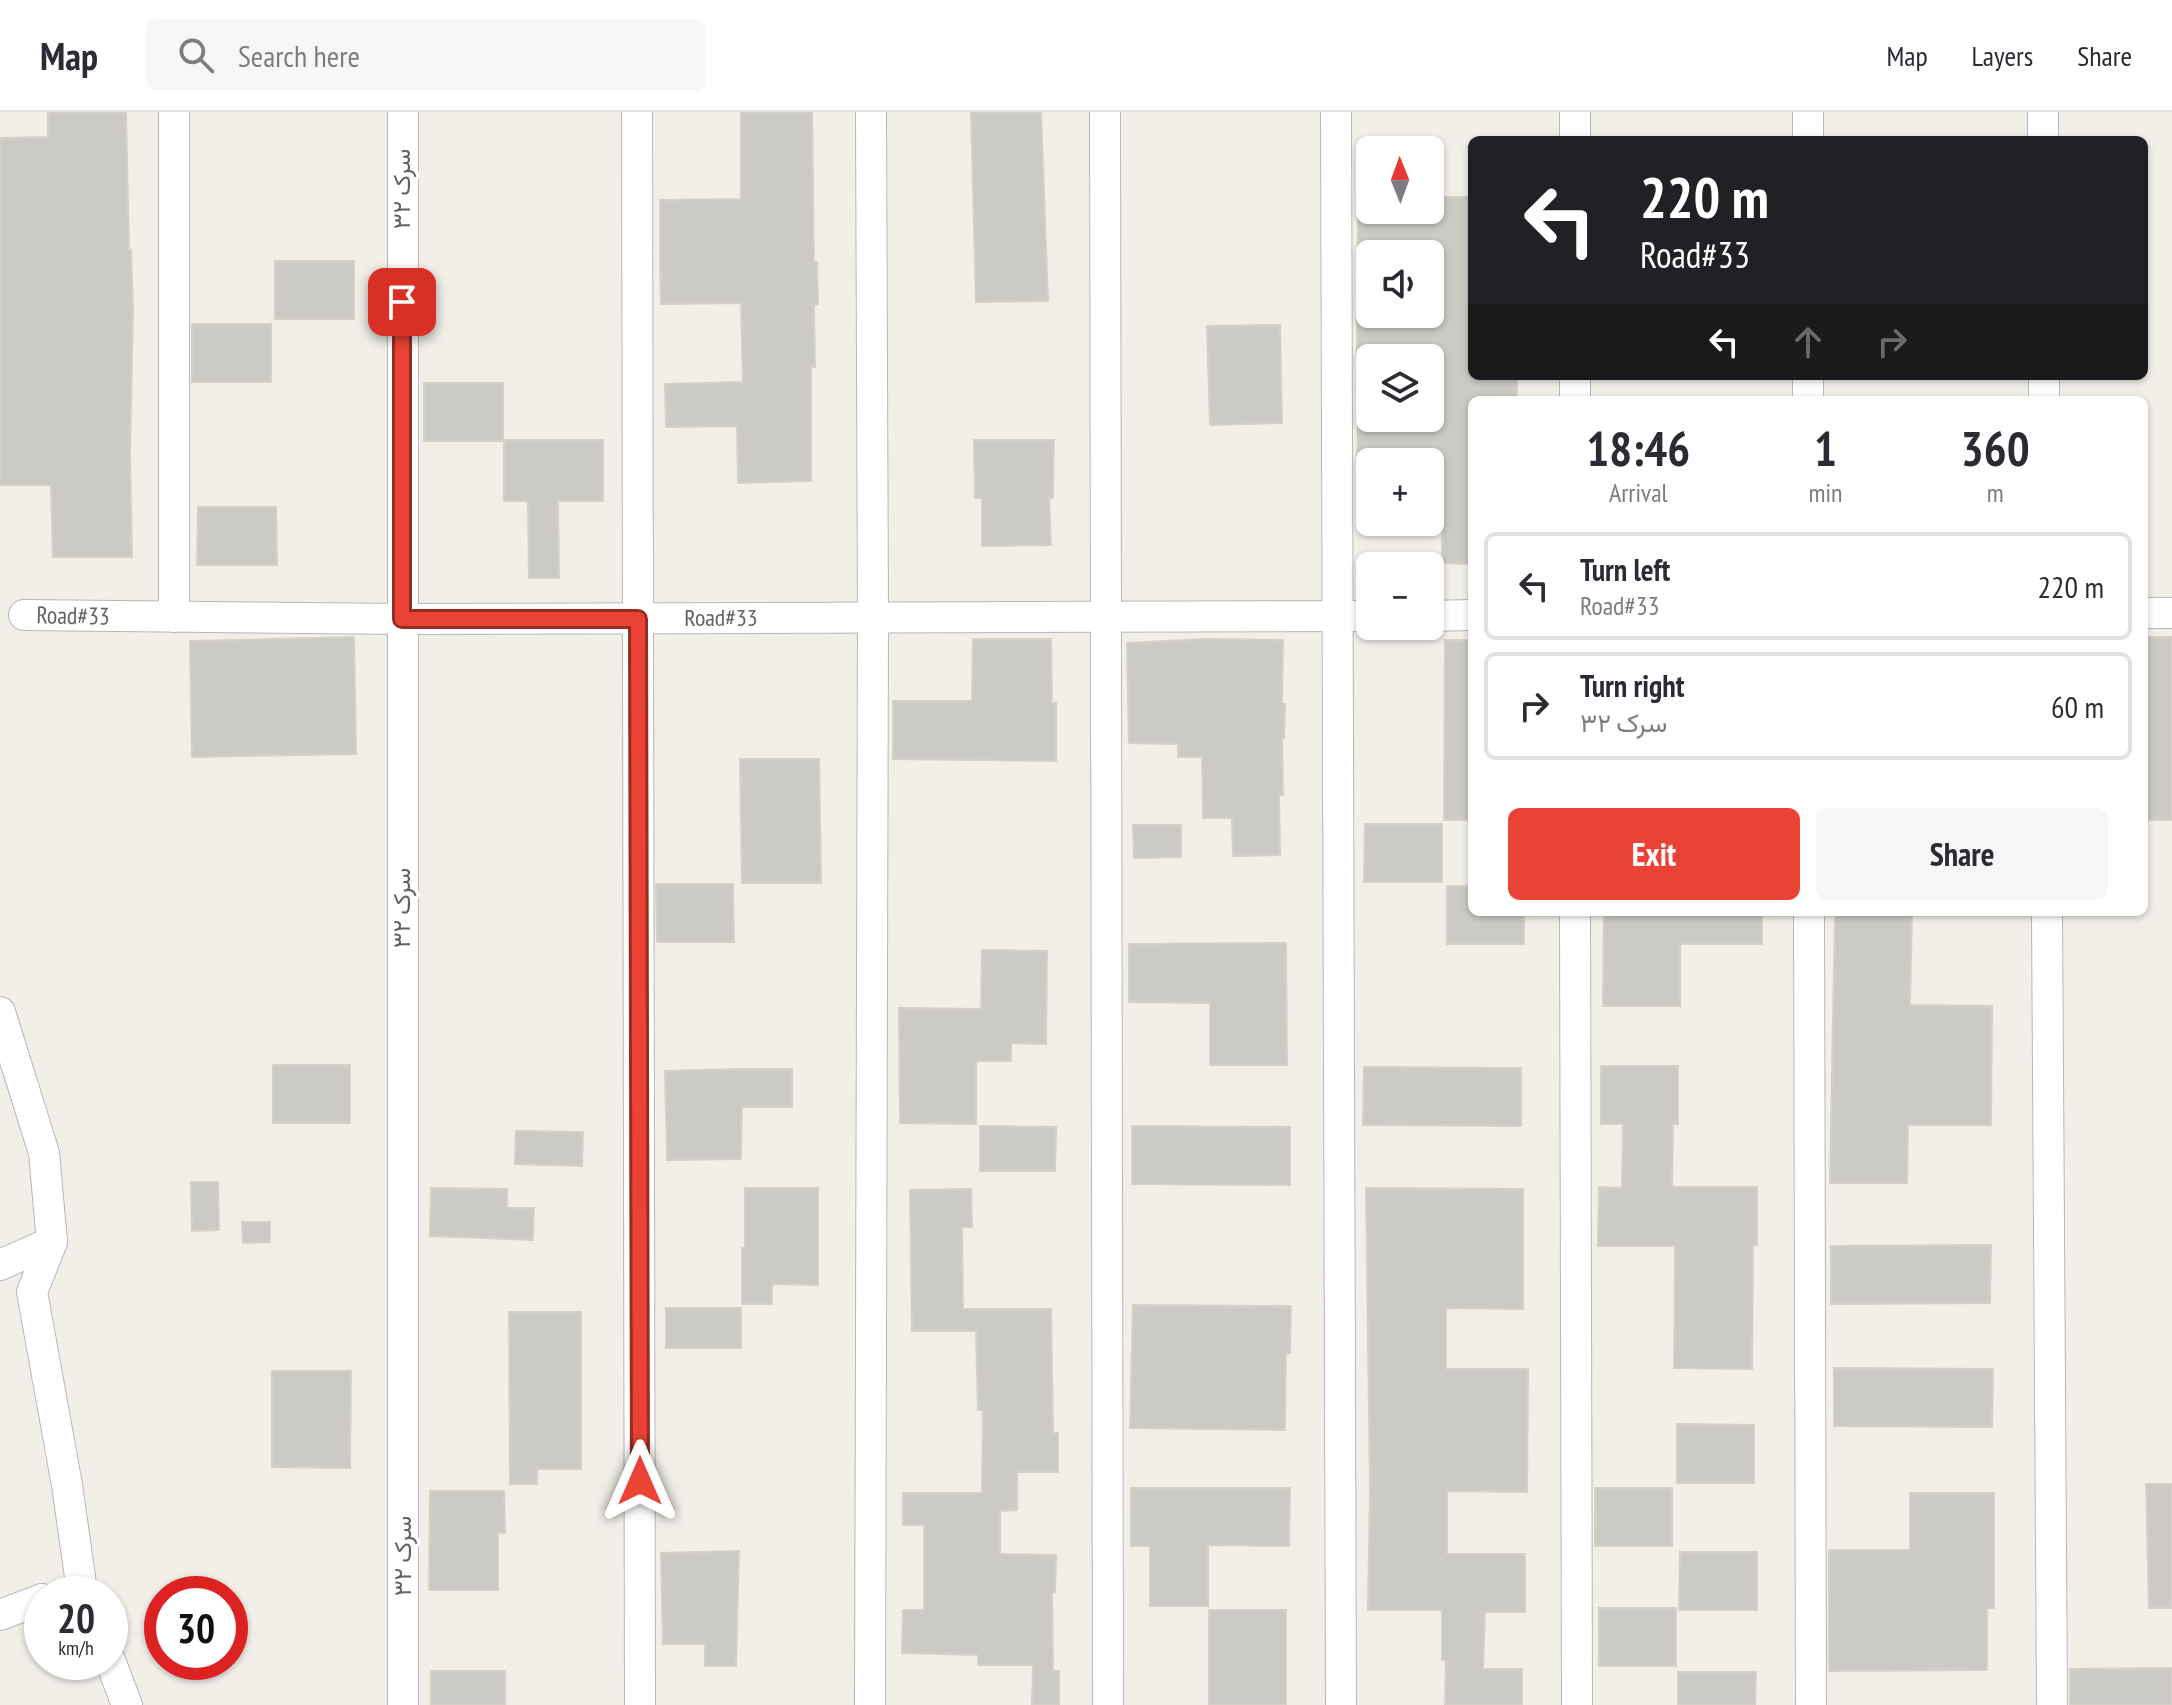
<!DOCTYPE html>
<meta charset="utf-8">
<style>
:root{--surface:#fff;--page:#f7f7f7;--text:#2b2b33;--muted:#7c7c81;--line:#e1e1e2;--accent:#ea4335}
body{margin:0;font-family:"PT Sans Narrow",Vazirmatn,sans-serif;background:var(--page);color:var(--text);height:100vh;display:flex;flex-direction:column;font-size:30px;white-space:nowrap}
*{box-sizing:border-box;margin:0}
p{font-size:26px;color:var(--muted)}
.icon{flex:none;width:44px;height:44px;fill:none;stroke:currentColor;stroke-width:2;stroke-linecap:round;stroke-linejoin:round}
.map{position:relative;flex:1;overflow:hidden}
.sheet{position:absolute;left:1468px;top:284px;width:680px;height:520px;display:flex;flex-direction:column;background:var(--surface);border-radius:12px;box-shadow:0 2px 6px #0004}
.sheet>*{flex:none}
.top-card{position:absolute;left:1468px;top:24px;width:680px;height:244px;border-radius:12px;box-shadow:0 2px 6px #0004;background:#202124;color:#fff;overflow:hidden}
.needle{width:52px;rotate:359deg}
.controls{position:absolute;left:1356px;top:24px;display:grid;gap:16px}
.controls a{display:grid;place-items:center;width:88px;height:88px;border-radius:12px;background:var(--surface);box-shadow:0 2px 6px #0004;font-size:40px}
.speed{position:absolute;left:24px;top:1464px;display:flex;gap:16px;font-size:40px;font-weight:700;text-align:center}
.speed>*{display:grid;place-content:center;width:104px;height:104px;border-radius:50%;background:var(--surface);box-shadow:0 2px 6px #0004;line-height:1}
.speed small{font-size:20px;font-weight:400}
.speed .limit{border:12px solid #d22;background:#fff;color:#111}
.pin{position:absolute;display:grid;place-items:center;width:68px;height:68px;color:#fff;margin:-34px;border-radius:16px;box-shadow:0 4px 12px #0006}
.me{position:absolute;width:88px;margin:-44px;rotate:0deg;stroke-linejoin:round;filter:drop-shadow(0 0 6px #0008)}
.turn{display:flex;align-items:center;gap:28px;height:168px;padding:0 40px;font-size:36px}
.turn .icon{width:104px;height:104px;stroke-width:2.5}
.turn b{display:block;font-size:56px;line-height:68px}
.lanes{display:flex;align-items:center;height:76px;padding:0 40px;background:#0003;justify-content:center;gap:40px;direction:ltr}
.lanes .off{opacity:.35}
.eta{display:flex;justify-content:space-evenly;align-items:center;height:136px;text-align:center}
.eta b{font-size:48px;font-weight:700;line-height:56px}
.action{display:flex;gap:16px;margin-top:auto;padding:16px 40px}
.action a{flex:1;height:92px;border-radius:12px;background:var(--accent);color:#fff;font-size:32px;font-weight:700;line-height:92px;text-align:center}
.action a+a{background:var(--page);color:var(--text)}
ul{padding:0;list-style:none}
li{display:flex;align-items:center;gap:24px;height:108px;margin:0 16px 12px;padding:0 24px;border:4px solid var(--line);border-radius:12px}
li div{flex:1}
li b{display:block;font-size:30px}
li em{font-style:normal}
header{display:flex;align-items:center;gap:48px;box-sizing:border-box;height:112px;padding:0 40px;background:var(--surface);border-bottom:2px solid var(--line)}
header strong{font-size:38px}
nav{display:flex;gap:44px;margin-inline-start:auto;font-size:28px}
.search{width:560px;height:72px;background:var(--page);display:flex;align-items:center;gap:20px;box-sizing:border-box;padding:0 28px;border-radius:12px;color:var(--muted);font-size:30px}
.map>svg:first-child{display:block}
</style>
<header>
<strong>Map</strong>
<div class="search"><svg class="icon" aria-label="search" viewBox="0 0 24 24"><circle cx="10" cy="10" r="6"/><path d="M15 15l6 6"/></svg>Search here</div>
<nav><a>Map</a><a>Layers</a><a>Share</a></nav>
</header>
<div class="map">
<svg width="2172" height="1593" viewBox="0 0 2172 1593">
<rect width="100%" height="100%" fill="#f1efe8"/>
<g fill="#cccac5" stroke="#d6d1c6" stroke-width="2">
<polygon points="48,0 126,0 129,138 131,138 133,198 130,341 132,445 53,445 51,373 0,373 0,26 48,25"/>
<polygon points="741,0 812,0 814,150 817,150 818,192 814,193 815,255 811,255 811,369 738,371 737,314 666,315 665,272 743,270 741,191 661,192 660,149 660,88 741,87"/>
<polygon points="971,0 1041,0 1048,189 976,190"/>
<polygon points="1437,85 1472,85 1472,264 1516,264 1517,268 1517,288 1472,288 1472,452 1442,451 1442,388 1430,388 1430,350 1357,350 1358,306 1430,306 1430,246 1357,246 1357,202 1430,202 1430,142 1358,142 1358,98 1430,98 1430,88 1437,88"/>
<rect x="275" y="149" width="79" height="58"/>
<rect x="192" y="212" width="79" height="58"/>
<polygon points="1280,213 1282,311 1210,313 1207,214"/>
<rect x="424" y="271" width="79" height="58"/>
<polygon points="504,328 603,328 603,389 558,389 559,466 529,466 528,389 504,389"/>
<polygon points="974,328 1054,328 1053,386 1049,386 1051,433 982,434 982,386 975,386"/>
<polygon points="198,395 276,395 277,453 197,453"/>
<polygon points="354,525 356,642 192,645 190,529"/>
<rect x="2144" y="525" width="28" height="183"/>
<polygon points="973,527 1051,527 1052,591 1056,591 1056,649 893,647 893,589 972,589"/>
<polygon points="1206,527 1283,528 1282,592 1285,592 1284,626 1282,626 1283,683 1279,683 1280,743 1233,744 1232,706 1203,706 1202,645 1178,645 1178,632 1129,631 1127,531"/>
<polygon points="1445,528 1472,528 1472,708 1444,708"/>
<polygon points="740,647 819,647 821,771 742,771"/>
<polygon points="1365,712 1442,712 1442,770 1364,770"/>
<polygon points="1133,713 1181,713 1181,745 1134,746"/>
<polygon points="656,772 733,772 734,830 657,830"/>
<polygon points="1447,774 1472,774 1472,800 1524,800 1524,832 1447,832"/>
<polygon points="1604,800 1762,800 1762,832 1680,832 1680,894 1603,894"/>
<polygon points="1835,800 1912,800 1910,893 1992,894 1991,1013 1908,1013 1907,1071 1830,1071"/>
<polygon points="1286,831 1287,953 1210,953 1210,891 1129,890 1129,832"/>
<polygon points="982,838 1047,839 1046,932 1011,931 1011,949 976,949 976,1012 900,1011 899,896 981,897"/>
<rect x="273" y="953" width="77" height="58"/>
<polygon points="1601,954 1678,954 1678,1012 1673,1012 1672,1075 1757,1075 1757,1133 1753,1133 1752,1257 1674,1256 1675,1134 1598,1134 1599,1075 1622,1076 1623,1012 1601,1012"/>
<polygon points="1364,955 1521,956 1521,1014 1363,1013"/>
<polygon points="741,957 792,957 792,995 742,995 741,1047 667,1048 665,959"/>
<polygon points="980,1014 1056,1015 1055,1059 980,1059"/>
<polygon points="1132,1014 1290,1015 1290,1073 1132,1072"/>
<polygon points="516,1019 583,1020 582,1054 515,1052"/>
<polygon points="191,1070 218,1070 219,1118 192,1119"/>
<polygon points="431,1076 507,1077 507,1096 534,1096 533,1128 430,1124"/>
<polygon points="745,1076 818,1076 818,1173 772,1172 772,1192 742,1192 742,1136 745,1136"/>
<polygon points="1366,1076 1523,1077 1523,1197 1446,1196 1446,1257 1528,1257 1527,1380 1447,1379 1447,1442 1525,1442 1525,1500 1485,1500 1483,1557 1522,1557 1522,1593 1445,1593 1446,1548 1442,1548 1442,1498 1368,1498 1370,1377"/>
<polygon points="971,1077 972,1115 962,1115 963,1197 1051,1197 1053,1321 1058,1321 1058,1360 1017,1360 1017,1398 1000,1399 1000,1442 1056,1443 1055,1480 1052,1480 1053,1559 1059,1559 1059,1593 1032,1593 1033,1553 978,1553 978,1543 902,1541 903,1498 924,1498 924,1413 903,1413 903,1381 982,1381 983,1298 978,1298 976,1219 912,1219 910,1078"/>
<polygon points="242,1110 270,1110 270,1130 243,1131"/>
<polygon points="1991,1133 1990,1191 1831,1192 1831,1134"/>
<polygon points="1133,1193 1291,1194 1290,1241 1286,1241 1285,1318 1130,1316"/>
<rect x="666" y="1196" width="75" height="40"/>
<polygon points="509,1200 581,1200 581,1357 537,1357 537,1372 510,1372"/>
<polygon points="1834,1256 1993,1257 1992,1315 1834,1314"/>
<polygon points="272,1259 351,1259 350,1356 272,1355"/>
<polygon points="1677,1312 1754,1313 1754,1371 1677,1371"/>
<polygon points="2146,1372 2172,1372 2172,1496 2149,1496"/>
<polygon points="1131,1376 1290,1376 1289,1434 1208,1433 1208,1494 1150,1494 1150,1434 1131,1434"/>
<rect x="1595" y="1376" width="77" height="58"/>
<polygon points="430,1379 504,1379 505,1421 498,1421 498,1478 429,1478"/>
<polygon points="1910,1381 1994,1381 1994,1496 1987,1496 1987,1558 1829,1559 1829,1438 1910,1438"/>
<polygon points="739,1439 736,1554 705,1554 705,1532 663,1532 661,1441"/>
<polygon points="1680,1440 1757,1440 1757,1498 1679,1498"/>
<rect x="1599" y="1496" width="77" height="58"/>
<rect x="1209" y="1498" width="77" height="95"/>
<polygon points="2172,1556 2172,1593 2070,1593 2070,1557"/>
<rect x="431" y="1559" width="74" height="34"/>
<polygon points="1678,1560 1756,1560 1755,1593 1678,1593"/>
</g>
<g fill="none" stroke-linecap="round" stroke-linejoin="round">
<g stroke="#b5b8bc" stroke-width="32">
<g id="street">
<polyline points="403,0 403,1593"/>
<polyline points="637,0 640,1593"/>
<polyline points="1105,0 1108,1593"/>
<polyline points="1336,0 1341,1593"/>
<polyline points="1808,0 1808,28"/>
<polyline points="2043,0 2043,28"/>
<polyline points="1575,28 1575,0"/>
<polyline points="1808,264 1808,288"/>
<polyline points="2044,264 2044,288"/>
<polyline points="1575,288 1575,264"/>
<polyline points="2144,501 2172,501"/>
<polyline points="24,503 402,507 1370,504"/>
<polyline points="1430,504 1472,503"/>
<polyline points="174,505 174,0"/>
<polyline points="1575,800 1577,1593"/>
<polyline points="1809,800 1811,1593"/>
<polyline points="2047,800 2052,1593"/>
<polyline points="0,900 44,1041 52,1130 32,1180 67,1373 81,1472 85,1482"/>
<polyline points="0,1153 52,1130"/>
<polyline points="0,1503 42,1487"/>
<polyline points="110,1548 127,1593"/>
<polyline points="870,1593 873,506 871,0"/>
</g>
</g>
<use href="#street" stroke="#fff" stroke-width="30"/>
</g>
<g fill="none" stroke-linecap="round" stroke-linejoin="round">
<g stroke="#982c22" stroke-width="20">
<polyline id="route" points="402,190 402,507 638,507 640,1369"/>
</g>
<use href="#route" stroke="#ea4335" stroke-width="14"/>
</g>
<g text-anchor="middle" stroke-width="7" stroke-linejoin="round" paint-order="stroke">
<g font-size="24" fill="#5f6368" stroke="#fff">
<text transform="translate(402 77) rotate(-90)" y="8">سرک ۳۲</text>
<text transform="translate(73 504) rotate(1)" y="8">Road#33</text>
<text x="721" y="514">Road#33</text>
<text transform="translate(402 796) rotate(-90)" y="8">سرک ۳۲</text>
<text transform="translate(403 1444) rotate(-90)" y="8">سرک ۳۲</text>
</g>
</g>
</svg>
<div class="controls">
<a><svg class="needle" viewBox="-14 -14 28 28"><path d="M0-13l5 13h-10z" fill="#e53935"/><path d="M0 13l5-13h-10z" fill="#7c7c81"/></svg></a>
<a><svg class="icon" aria-label="sound" viewBox="0 0 24 24"><path d="M4 9h4l5-4v14l-5-4H4zM17 9q2 3 0 6"/></svg></a>
<a><svg class="icon" aria-label="layers" viewBox="0 0 24 24"><path d="M12 4l9 5-9 5-9-5zM3 14l9 5 9-5"/></svg></a>
<a>+</a>
<a>−</a>
</div>
<div class="speed"><div>20<small>km/h</small></div><div class="limit">30</div></div>
<div class="pin" style="left:402px;top:190px;background:#d93025"><svg class="icon" aria-label="arrive" viewBox="0 0 24 24"><path d="M6 21V4h12l-3 4 3 4H6"/></svg></div>
<svg class="me" style="left:640px;top:1369px" viewBox="-20 -20 40 40"><path d="M0-17L14 15 0 8-14 15z" fill="#ea4335" stroke="#fff" stroke-width="4"/></svg>
<div class="top-card">
<div class="turn"><svg class="icon" aria-label="left" viewBox="0 0 24 24"><path d="M17 20v-9H6M10 6l-5 5 5 5"/></svg><div><b>220 m</b>Road#33</div></div>
<div class="lanes"><svg class="icon" aria-label="left" viewBox="0 0 24 24"><path d="M17 20v-9H6M10 6l-5 5 5 5"/></svg><svg class="icon off" aria-label="ahead" viewBox="0 0 24 24"><path d="M12 20V5M6 11l6-6 6 6"/></svg><svg class="icon off" aria-label="right" viewBox="0 0 24 24"><path d="M7 20v-9h11M14 6l5 5-5 5"/></svg></div>
</div>
<section class="sheet">
<div class="eta">
<div><b>18:46</b><p>Arrival</p></div>
<div><b>1</b><p>min</p></div>
<div><b>360</b><p>m</p></div>
</div>
<ul>
<li><svg class="icon" aria-label="left" viewBox="0 0 24 24"><path d="M17 20v-9H6M10 6l-5 5 5 5"/></svg><div><b>Turn left</b><p>Road#33</p></div><em>220 m</em></li>
<li><svg class="icon" aria-label="right" viewBox="0 0 24 24"><path d="M7 20v-9h11M14 6l5 5-5 5"/></svg><div><b>Turn right</b><p>سرک ۳۲</p></div><em>60 m</em></li>
</ul>
<div class="action"><a>Exit</a><a>Share</a></div>
</section>
</div>
